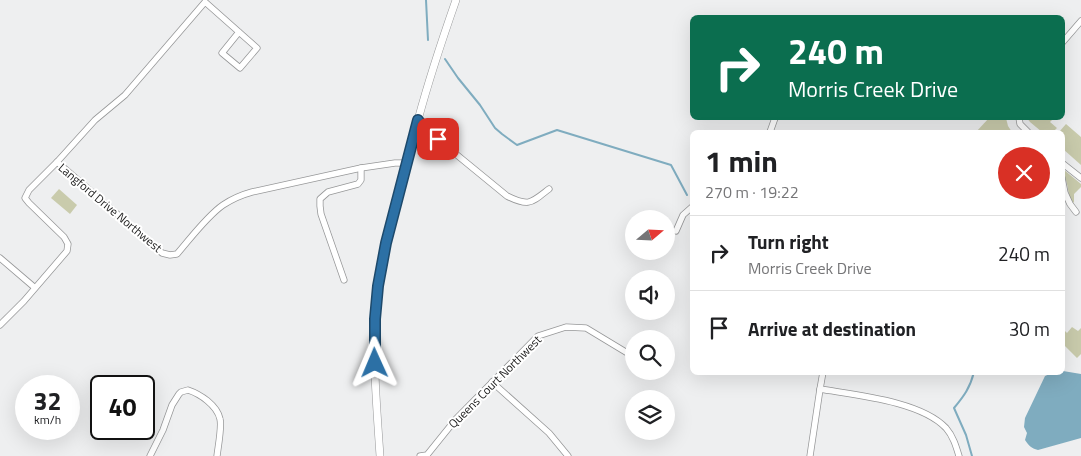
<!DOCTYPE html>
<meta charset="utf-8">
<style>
:root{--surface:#fff;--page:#f6f6f6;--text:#202124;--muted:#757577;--line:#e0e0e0}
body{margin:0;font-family:"Titillium Web",sans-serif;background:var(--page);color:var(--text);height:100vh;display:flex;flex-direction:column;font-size:19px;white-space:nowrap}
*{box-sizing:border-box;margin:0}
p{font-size:16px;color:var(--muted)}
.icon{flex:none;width:28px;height:28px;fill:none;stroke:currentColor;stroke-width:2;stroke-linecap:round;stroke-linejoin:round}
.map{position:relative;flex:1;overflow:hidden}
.side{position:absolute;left:690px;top:130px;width:375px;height:245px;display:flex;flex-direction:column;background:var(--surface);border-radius:8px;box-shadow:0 5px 20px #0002}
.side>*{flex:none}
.top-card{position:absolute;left:690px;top:15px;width:375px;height:105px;border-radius:8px;box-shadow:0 5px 20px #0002;background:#0b6e4f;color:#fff;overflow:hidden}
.needle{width:32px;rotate:71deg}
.buttons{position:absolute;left:625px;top:210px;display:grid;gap:10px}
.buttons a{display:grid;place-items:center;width:50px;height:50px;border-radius:50%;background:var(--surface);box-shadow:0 5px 20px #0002;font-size:25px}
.speed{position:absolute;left:15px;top:375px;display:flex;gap:10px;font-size:25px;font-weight:700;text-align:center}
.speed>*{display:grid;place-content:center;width:65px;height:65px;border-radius:50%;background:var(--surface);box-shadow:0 5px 20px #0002;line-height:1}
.speed small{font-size:12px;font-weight:400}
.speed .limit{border:2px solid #111;border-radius:8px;background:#fff;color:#111}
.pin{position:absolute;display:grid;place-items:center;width:42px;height:42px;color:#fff;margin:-21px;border-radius:10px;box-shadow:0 2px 8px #0006}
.me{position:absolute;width:55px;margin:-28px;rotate:359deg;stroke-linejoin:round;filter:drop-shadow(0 0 4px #0008)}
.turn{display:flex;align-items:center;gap:18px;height:105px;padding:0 15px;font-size:22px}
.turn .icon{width:65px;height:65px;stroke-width:2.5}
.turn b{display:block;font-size:35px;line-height:42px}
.round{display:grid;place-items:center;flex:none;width:52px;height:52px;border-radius:26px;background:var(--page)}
.summary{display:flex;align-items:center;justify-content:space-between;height:85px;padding:0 15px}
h1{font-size:30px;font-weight:700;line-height:38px}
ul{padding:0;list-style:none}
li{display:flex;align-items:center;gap:15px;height:75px;padding:0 15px;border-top:1px solid var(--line)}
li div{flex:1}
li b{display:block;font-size:19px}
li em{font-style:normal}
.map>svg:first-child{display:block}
</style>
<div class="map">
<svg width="1081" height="456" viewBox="0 0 1081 456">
<rect width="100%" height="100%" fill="#eeeff0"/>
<g fill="#c9cbac">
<polygon points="989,118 1006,118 1008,126 1012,132 976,132"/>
<polygon points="1027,118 1054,118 1050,122 1057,128 1053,132 1042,132 1030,122"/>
<polygon points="1066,124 1081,137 1081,165 1063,149 1062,132 1059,132"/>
<path d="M1063 169 1081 184V187L1074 194V203C1068 198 1069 192 1067 184 1066 179 1063 174 1063 169Z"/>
<polygon points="59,189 77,205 70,214 51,198"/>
<polygon points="1072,327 1078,331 1081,328 1081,354 1077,358 1063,344 1063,329 1067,333"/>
</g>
<path fill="#7facbf" d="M1063 371 1081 374V438L1038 450C1031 448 1029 446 1025 440L1027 433 1024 427 1025 418 1045 376 1052 373 1062 372Z"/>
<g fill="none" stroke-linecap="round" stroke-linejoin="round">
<g stroke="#7facbf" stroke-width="2">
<polyline points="426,0 428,40"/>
<polyline points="445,59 458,78 480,105 495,128 502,134 517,145 557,130 671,165 687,195"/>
<path d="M972 456 966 435 954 408C964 396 970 388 974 372"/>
</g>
<g stroke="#969798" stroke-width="7">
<g id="minor">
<polyline points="1062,43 1081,21"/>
<polyline points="1019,118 1020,124 1028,132"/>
<path d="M418 120 424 128 507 196C529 207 531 203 549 189"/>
<polyline points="770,132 775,118"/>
<path d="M57 162 162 253 170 255 177 254C190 239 207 216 223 205 232 199 241 195 252 192L361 168 395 163H408"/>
<polyline points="1062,163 1081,178"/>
<polyline points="1062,178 1065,193 1070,204 1076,212"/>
<polyline points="676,231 683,215 692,207"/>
<polyline points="0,258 34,287"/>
<polyline points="344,280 321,214 320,206 320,199 328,192 358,184 361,180 361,168"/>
<polyline points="0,325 24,301 67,251 68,244 64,237 29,203 25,198 29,190 57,162 95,120 125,95 205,2 257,48 240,68 222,53 239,32"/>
<polyline points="492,382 549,433 568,456"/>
<path d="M820 389C855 395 921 401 946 428 953 436 956 446 959 456"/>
<path d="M150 456 163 430 172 405 179 394 181 392 188 390C200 394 217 405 220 419 222 427 218 447 217 456"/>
<polyline points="420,456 427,455 456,419 538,336 566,327 586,328 634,357"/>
<polyline points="810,456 820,389 823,372"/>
</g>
</g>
<g stroke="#969798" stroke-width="8">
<path id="tertiary" d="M380 456C377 411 373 365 375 320 377 270 392 222 405 175 410 156 413 138 418 120 429 79 442 40 456 0"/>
</g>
<use href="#minor" stroke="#fff" stroke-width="5.5"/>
<use href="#tertiary" stroke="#fff" stroke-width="7"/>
</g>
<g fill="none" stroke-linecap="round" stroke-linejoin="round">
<g stroke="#1d496b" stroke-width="12">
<polyline id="route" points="375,363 375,319 378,286 386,243 418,120 424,128 438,139"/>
</g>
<use href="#route" stroke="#2c70a5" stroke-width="9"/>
</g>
<g text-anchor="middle" stroke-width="4" stroke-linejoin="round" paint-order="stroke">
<g font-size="12" fill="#1b1b1b" stroke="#fff">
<text transform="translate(110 208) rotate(40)" y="4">Langford Drive Northwest</text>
<text transform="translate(495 382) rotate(-45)" y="4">Queens Court Northwest</text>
</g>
</g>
</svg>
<div class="buttons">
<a><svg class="needle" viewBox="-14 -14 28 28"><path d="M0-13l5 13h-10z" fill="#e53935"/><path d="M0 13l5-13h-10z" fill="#757577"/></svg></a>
<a><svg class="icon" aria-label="sound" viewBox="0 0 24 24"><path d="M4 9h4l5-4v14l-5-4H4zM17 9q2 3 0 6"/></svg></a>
<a><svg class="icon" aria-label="search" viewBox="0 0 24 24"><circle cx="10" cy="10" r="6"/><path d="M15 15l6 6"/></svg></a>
<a><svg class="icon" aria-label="layers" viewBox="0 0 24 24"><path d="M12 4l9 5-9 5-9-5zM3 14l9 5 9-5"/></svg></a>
</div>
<div class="speed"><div>32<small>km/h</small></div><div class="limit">40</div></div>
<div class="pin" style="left:438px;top:139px;background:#d93025"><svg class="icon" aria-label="arrive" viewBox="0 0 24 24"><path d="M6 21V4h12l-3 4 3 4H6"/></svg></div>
<svg class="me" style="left:375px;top:363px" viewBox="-20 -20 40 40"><path d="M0-17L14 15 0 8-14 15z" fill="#2c70a5" stroke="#fff" stroke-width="4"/></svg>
<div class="top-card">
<div class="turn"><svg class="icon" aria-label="right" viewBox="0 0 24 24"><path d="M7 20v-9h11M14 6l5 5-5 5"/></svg><div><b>240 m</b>Morris Creek Drive</div></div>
</div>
<section class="side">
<div class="summary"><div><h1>1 min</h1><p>270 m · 19:22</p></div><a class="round" style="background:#d93025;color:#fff"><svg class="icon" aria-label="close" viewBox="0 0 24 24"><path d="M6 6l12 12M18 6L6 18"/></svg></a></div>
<ul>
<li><svg class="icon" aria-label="right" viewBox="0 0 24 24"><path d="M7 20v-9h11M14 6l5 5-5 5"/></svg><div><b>Turn right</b><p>Morris Creek Drive</p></div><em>240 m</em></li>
<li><svg class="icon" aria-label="arrive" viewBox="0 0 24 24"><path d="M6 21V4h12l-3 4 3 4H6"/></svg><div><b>Arrive at destination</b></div><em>30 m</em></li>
</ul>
</section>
</div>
